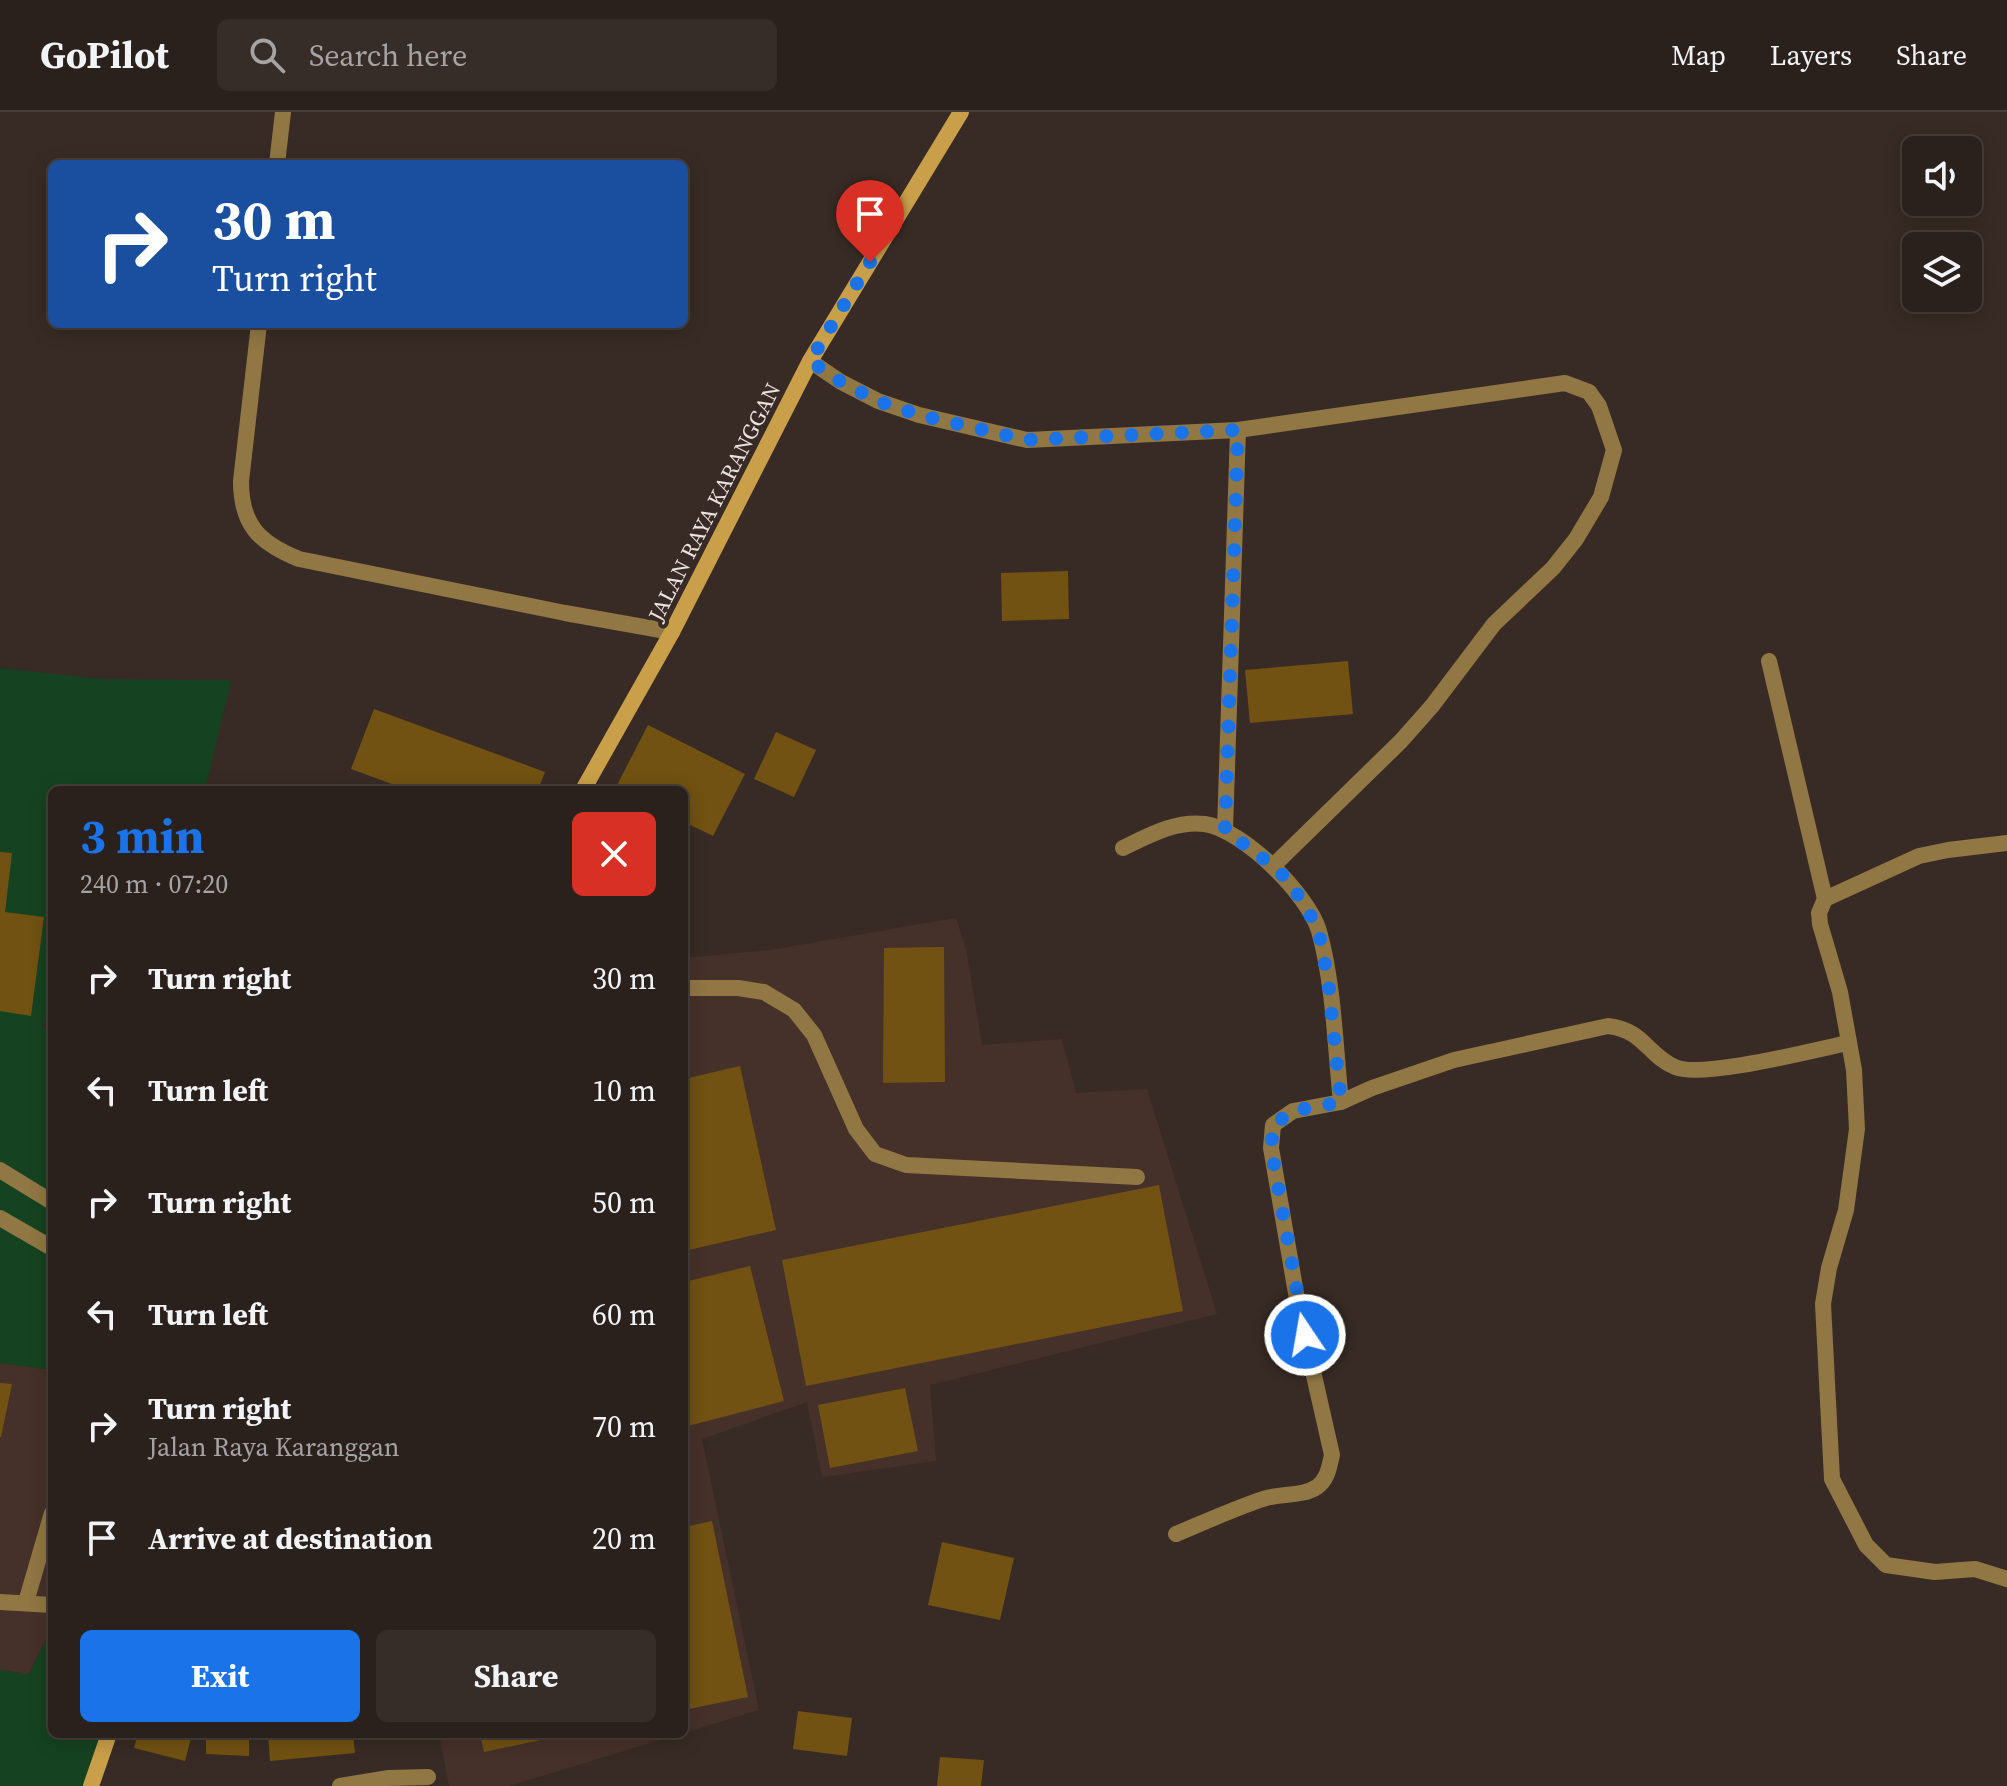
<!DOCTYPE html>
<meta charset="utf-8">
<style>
:root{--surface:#2a201c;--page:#362d29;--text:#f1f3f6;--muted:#a5a3a3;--line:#463e3b;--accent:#1a73e8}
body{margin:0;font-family:"Source Serif 4",serif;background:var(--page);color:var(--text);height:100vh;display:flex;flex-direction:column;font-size:30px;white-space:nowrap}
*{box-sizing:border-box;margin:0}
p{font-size:26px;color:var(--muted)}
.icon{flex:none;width:44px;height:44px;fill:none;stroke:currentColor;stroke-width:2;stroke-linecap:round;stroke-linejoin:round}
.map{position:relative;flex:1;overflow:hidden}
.details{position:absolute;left:48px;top:674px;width:640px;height:952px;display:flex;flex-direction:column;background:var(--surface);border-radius:12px;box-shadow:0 4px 20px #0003,0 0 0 2px var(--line)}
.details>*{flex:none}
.top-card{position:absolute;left:48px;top:48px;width:640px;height:168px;border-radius:12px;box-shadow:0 4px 20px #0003,0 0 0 2px var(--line);background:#1a4fa0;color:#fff;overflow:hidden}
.tools{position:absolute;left:1902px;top:24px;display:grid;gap:16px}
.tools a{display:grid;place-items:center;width:80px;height:80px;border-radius:12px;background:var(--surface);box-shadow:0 4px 20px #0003,0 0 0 2px var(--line);font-size:40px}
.pin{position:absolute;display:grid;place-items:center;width:68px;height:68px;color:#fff;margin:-82px -34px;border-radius:50% 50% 50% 0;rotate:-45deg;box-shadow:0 0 8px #0007}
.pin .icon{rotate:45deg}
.me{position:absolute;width:88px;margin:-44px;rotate:348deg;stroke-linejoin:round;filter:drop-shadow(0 0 6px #0008)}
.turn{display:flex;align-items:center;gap:28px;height:168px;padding:0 32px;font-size:36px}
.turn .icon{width:104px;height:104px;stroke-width:2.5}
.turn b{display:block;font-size:56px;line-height:68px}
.round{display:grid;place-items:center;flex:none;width:84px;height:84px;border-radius:12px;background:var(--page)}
.headline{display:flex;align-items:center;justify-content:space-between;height:136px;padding:0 32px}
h1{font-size:48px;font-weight:700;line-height:60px;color:var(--accent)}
.primary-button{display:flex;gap:16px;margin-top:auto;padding:16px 32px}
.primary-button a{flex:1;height:92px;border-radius:12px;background:var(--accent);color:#fff;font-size:32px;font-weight:700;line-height:92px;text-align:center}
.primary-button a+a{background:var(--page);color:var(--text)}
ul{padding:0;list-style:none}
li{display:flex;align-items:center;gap:24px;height:112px;padding:0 32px}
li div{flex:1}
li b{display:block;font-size:30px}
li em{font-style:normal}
header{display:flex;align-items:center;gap:48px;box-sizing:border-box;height:112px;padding:0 40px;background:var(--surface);border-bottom:2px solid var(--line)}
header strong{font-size:38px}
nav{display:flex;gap:44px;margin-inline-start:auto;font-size:28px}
.search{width:560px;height:72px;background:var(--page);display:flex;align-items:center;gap:20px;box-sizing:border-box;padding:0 28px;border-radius:12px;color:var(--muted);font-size:30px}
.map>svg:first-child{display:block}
</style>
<header>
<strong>GoPilot</strong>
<div class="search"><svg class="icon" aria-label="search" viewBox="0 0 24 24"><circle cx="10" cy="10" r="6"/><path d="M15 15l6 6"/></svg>Search here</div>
<nav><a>Map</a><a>Layers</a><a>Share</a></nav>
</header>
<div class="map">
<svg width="2007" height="1674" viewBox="0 0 2007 1674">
<rect width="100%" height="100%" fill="#382b25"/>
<g fill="#453129">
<polygon points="956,806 966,837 982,933 1062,927 1076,981 1147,977 1217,1202 930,1273 936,1349 822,1365 807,1290 702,1327 759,1598 684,1621 684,846 770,838"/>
<polygon points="0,1251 52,1258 52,1516 28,1562 0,1558"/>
<polygon points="439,1622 680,1622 509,1674 449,1674"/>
</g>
<g fill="#154321">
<polygon points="0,556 100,567 231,568 205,678 52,678 52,880 43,916 52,921 52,1258 0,1251"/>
<polygon points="52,1516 52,1622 109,1622 91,1674 0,1674 0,1558 29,1562"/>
</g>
<g fill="#715212">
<polygon points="1068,459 1069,507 1002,509 1001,461"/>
<polygon points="1348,549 1353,602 1250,611 1245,558"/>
<polygon points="374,597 545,660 538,678 408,678 351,657"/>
<polygon points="648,613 745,662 713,724 684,710 684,678 621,678 616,675"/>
<polygon points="776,620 816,638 794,685 754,667"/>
<polygon points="0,740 12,741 5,800 44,805 31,904 0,899"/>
<polygon points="944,835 945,970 883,971 884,836"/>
<polygon points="740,954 776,1118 684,1139 684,967"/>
<polygon points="1159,1073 1183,1199 806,1274 782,1148"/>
<polygon points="750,1154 784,1289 684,1315 684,1170"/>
<polygon points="0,1271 12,1272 1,1325 0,1325"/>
<polygon points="905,1276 918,1339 830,1356 818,1293"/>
<polygon points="712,1409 748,1585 684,1598 684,1415"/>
<polygon points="942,1430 1014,1446 1000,1508 928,1493"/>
<polygon points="798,1599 852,1606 847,1644 793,1637"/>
<polygon points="138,1622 192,1622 185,1649 134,1636"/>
<polygon points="206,1622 249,1622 249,1644 206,1642"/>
<polygon points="268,1622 353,1622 355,1641 270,1649"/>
<polygon points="480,1622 564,1622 564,1623 484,1640"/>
<polygon points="940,1645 984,1648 981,1674 937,1674"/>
</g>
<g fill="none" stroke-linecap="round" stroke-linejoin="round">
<g stroke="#907744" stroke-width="16">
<polyline points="684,876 738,876 764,880 794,898 814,923 856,1017 875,1042 906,1053 1137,1065"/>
<polyline points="0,1058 52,1090"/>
<polyline points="0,1106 52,1136"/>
<polyline points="0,1490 52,1493"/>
<polyline points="26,1490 52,1401"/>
<polyline points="340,1674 389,1666 428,1665"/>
</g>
<g stroke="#907744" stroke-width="16">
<polyline points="277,52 283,0"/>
<path d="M259 212 241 369C241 413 259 431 299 447L565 501 672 520"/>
<polyline points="810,249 841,270 878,289 919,303 1027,328 1238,318 1565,271 1589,280 1599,294 1614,338 1601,385 1576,427 1553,456 1494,512 1432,594 1401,629 1273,754"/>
<polyline points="1769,549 1825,787"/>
<polyline points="1225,718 1238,318"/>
<polyline points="2007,731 1948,738 1919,744 1825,787 1819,801 1820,812 1840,880 1854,958 1857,1017 1846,1098 1829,1156 1823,1192 1832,1367 1866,1433 1886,1453 1935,1460 1975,1457 2007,1467"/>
<path d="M1123 736C1148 724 1176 708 1205 712 1243 718 1308 782 1319 819 1334 873 1335 934 1341 990"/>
<path d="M1176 1422C1205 1410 1233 1397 1263 1387 1279 1381 1302 1385 1317 1375 1328 1367 1329 1355 1332 1343L1298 1193 1271 1036 1273 1013 1293 999 1341 990 1372 976 1454 948 1608 914C1644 918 1647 943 1675 955 1702 967 1814 938 1848 931"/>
</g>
<g stroke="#c99f49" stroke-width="16">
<polyline points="583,678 672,520 810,249 961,0"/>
<polyline points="91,1674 109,1622"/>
</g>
</g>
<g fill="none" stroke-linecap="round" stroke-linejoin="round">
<polyline stroke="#1a73e8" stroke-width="14" stroke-dasharray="0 25.2" points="870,150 810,249 841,270 878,289 919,303 1027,328 1238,318 1225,718 1273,754 1290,770 1318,816 1328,868 1341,990 1293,999 1273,1013 1271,1036 1305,1223"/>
</g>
<g text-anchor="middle" stroke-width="8" stroke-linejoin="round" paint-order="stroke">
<g font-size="22" fill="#ece3df" stroke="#382b25">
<text transform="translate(714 390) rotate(-63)" y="8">JALAN RAYA KARANGGAN</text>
</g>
</g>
</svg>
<div class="tools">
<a><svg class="icon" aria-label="sound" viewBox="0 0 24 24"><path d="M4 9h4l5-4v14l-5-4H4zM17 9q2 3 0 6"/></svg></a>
<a><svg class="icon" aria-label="layers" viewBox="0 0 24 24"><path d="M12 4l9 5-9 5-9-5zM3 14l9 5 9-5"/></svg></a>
</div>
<div class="pin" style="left:870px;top:150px;background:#d93025"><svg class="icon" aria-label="arrive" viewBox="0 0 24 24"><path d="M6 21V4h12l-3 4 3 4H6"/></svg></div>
<svg class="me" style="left:1305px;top:1223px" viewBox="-20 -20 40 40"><circle r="17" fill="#1a73e8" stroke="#fff" stroke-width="3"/><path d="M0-11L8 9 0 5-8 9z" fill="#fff"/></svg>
<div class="top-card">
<div class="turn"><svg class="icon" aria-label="right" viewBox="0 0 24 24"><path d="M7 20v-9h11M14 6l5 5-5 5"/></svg><div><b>30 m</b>Turn right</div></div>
</div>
<section class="details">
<div class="headline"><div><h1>3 min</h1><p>240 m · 07:20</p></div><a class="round" style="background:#d93025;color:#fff"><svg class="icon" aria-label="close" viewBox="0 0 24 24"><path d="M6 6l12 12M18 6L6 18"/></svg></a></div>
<ul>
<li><svg class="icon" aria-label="right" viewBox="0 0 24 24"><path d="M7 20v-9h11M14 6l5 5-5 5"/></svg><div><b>Turn right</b></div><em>30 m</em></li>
<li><svg class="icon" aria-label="left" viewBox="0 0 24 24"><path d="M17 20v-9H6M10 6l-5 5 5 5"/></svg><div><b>Turn left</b></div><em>10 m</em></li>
<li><svg class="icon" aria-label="right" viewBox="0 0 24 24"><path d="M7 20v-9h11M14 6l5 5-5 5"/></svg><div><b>Turn right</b></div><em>50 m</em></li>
<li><svg class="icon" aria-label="left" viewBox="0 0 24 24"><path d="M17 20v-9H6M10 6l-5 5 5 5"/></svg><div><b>Turn left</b></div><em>60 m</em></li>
<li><svg class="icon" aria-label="right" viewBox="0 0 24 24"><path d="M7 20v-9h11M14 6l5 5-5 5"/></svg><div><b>Turn right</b><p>Jalan Raya Karanggan</p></div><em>70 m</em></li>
<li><svg class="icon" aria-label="arrive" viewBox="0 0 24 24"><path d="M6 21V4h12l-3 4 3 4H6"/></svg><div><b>Arrive at destination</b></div><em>20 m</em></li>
</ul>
<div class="primary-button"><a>Exit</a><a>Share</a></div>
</section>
</div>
